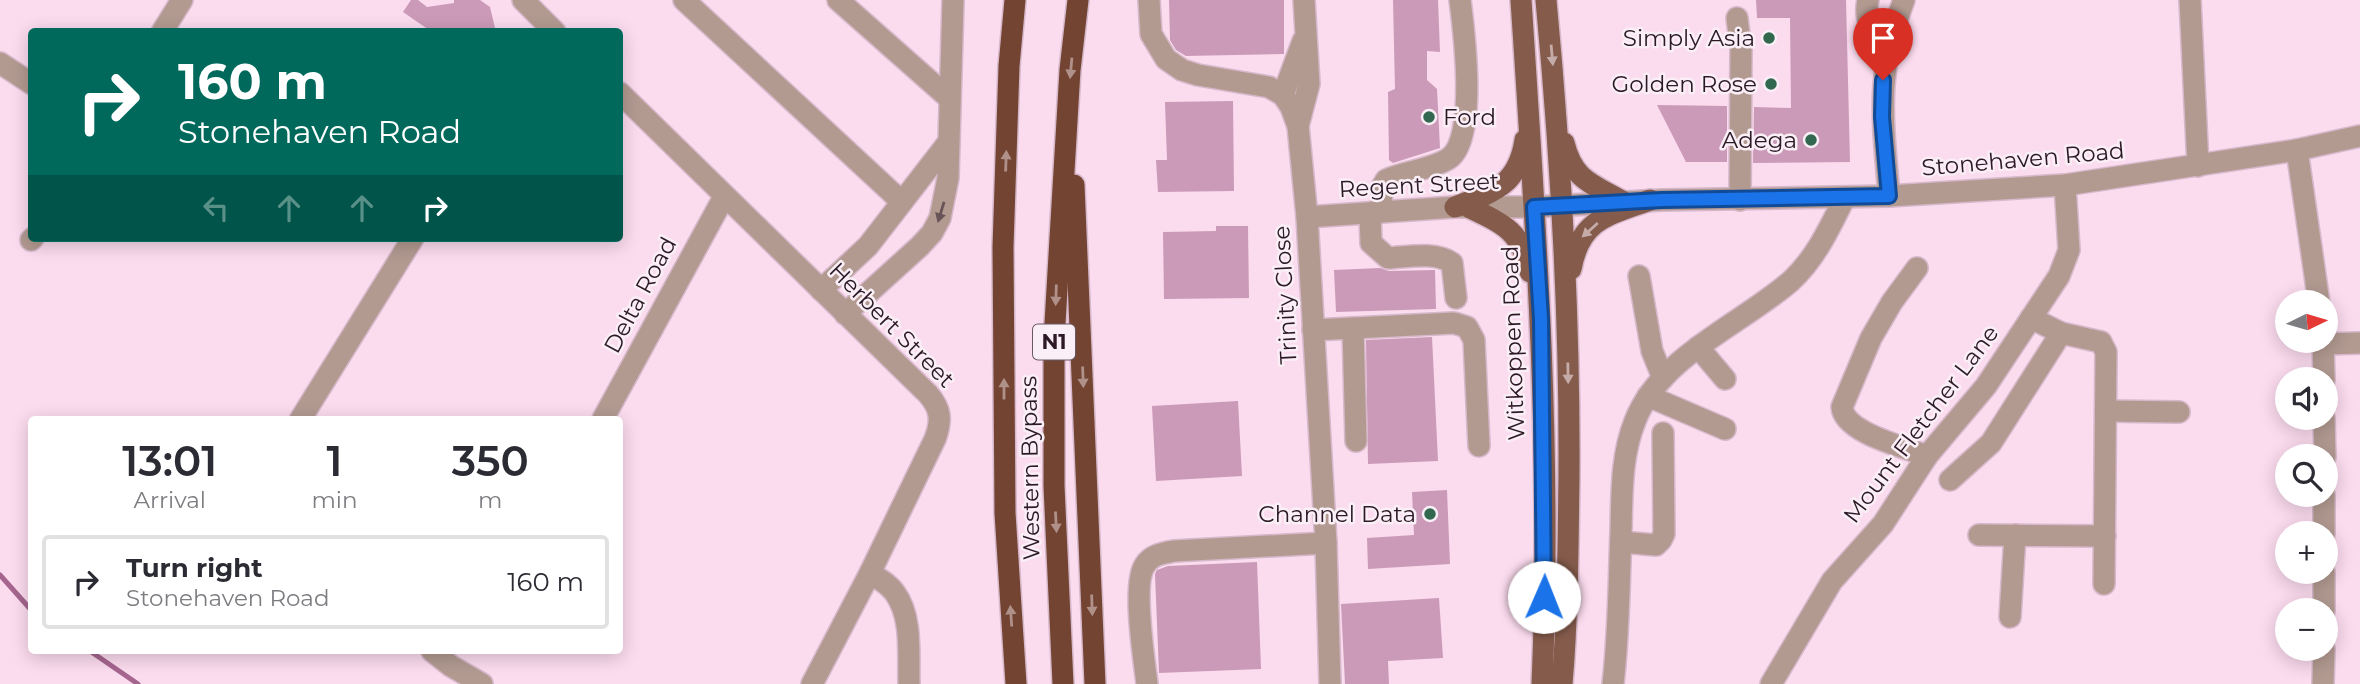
<!DOCTYPE html>
<meta charset="utf-8">
<style>
:root{--surface:#fff;--page:#f7f7f7;--text:#2b2b33;--muted:#7c7c81;--line:#e1e1e2}
body{margin:0;font-family:Montserrat,sans-serif;background:var(--page);color:var(--text);height:100vh;display:flex;flex-direction:column;font-size:26px;white-space:nowrap}
*{box-sizing:border-box;margin:0}
p{font-size:23px;color:var(--muted)}
.icon{flex:none;width:38px;height:38px;fill:none;stroke:currentColor;stroke-width:2;stroke-linecap:round;stroke-linejoin:round}
.map{position:relative;flex:1;overflow:hidden}
.panel{position:absolute;left:28px;top:416px;width:595px;height:238px;display:flex;flex-direction:column;background:var(--surface);border-radius:7px;box-shadow:0 4px 18px #0003}
.panel>*{flex:none}
.top-card{position:absolute;left:28px;top:28px;width:595px;height:214px;border-radius:7px;box-shadow:0 4px 18px #0003;background:#00695c;color:#fff;overflow:hidden}
.needle{width:46px;rotate:85deg}
.buttons{position:absolute;left:2275px;top:290px;display:grid;gap:14px}
.buttons a{display:grid;place-items:center;width:63px;height:63px;border-radius:50%;background:var(--surface);box-shadow:0 4px 18px #0003;font-size:35px}
.pin{position:absolute;display:grid;place-items:center;width:60px;height:60px;color:#fff;margin:-72px -30px;border-radius:50% 50% 50% 0;rotate:-45deg;box-shadow:0 0 7px #0007}
.pin .icon{rotate:45deg}
.me{position:absolute;width:77px;margin:-38px;rotate:1deg;stroke-linejoin:round;filter:drop-shadow(0 0 5px #0008)}
.turn{display:flex;align-items:center;gap:24px;height:147px;padding:0 35px;font-size:32px}
.turn .icon{width:91px;height:91px;stroke-width:2.5}
.turn b{display:block;font-size:49px;line-height:60px}
.lanes{display:flex;align-items:center;height:66px;padding:0 35px;background:#0003;justify-content:center;gap:35px;direction:ltr}
.lanes .off{opacity:.35}
.eta{display:flex;justify-content:space-evenly;align-items:center;height:119px;text-align:center}
.eta b{font-size:42px;font-weight:600;line-height:49px}
ul{padding:0;list-style:none}
li{display:flex;align-items:center;gap:21px;height:94px;margin:0 14px 10px;padding:0 21px;border:4px solid var(--line);border-radius:7px}
li div{flex:1}
li b{display:block;font-size:26px}
li em{font-style:normal}
.map>svg:first-child{display:block}
</style>
<div class="map">
<svg width="2360" height="684" viewBox="0 0 2360 684">
<rect width="100%" height="100%" fill="#fbdbee"/>
<g fill="none" stroke-linecap="round" stroke-linejoin="round">
<g stroke="#a5658f" stroke-width="5">
<polyline points="0,575 32,611"/>
<polyline points="90,651 138,684"/>
</g>
</g>
<g fill="#cb9ab8">
<polygon points="411,0 418,0 427,7 454,3 454,0 480,0 490,7 496,32 432,32 403,12"/>
<polygon points="1169,0 1284,0 1284,54 1186,56 1176,50 1170,40"/>
<polygon points="1393,0 1438,0 1440,52 1427,51 1427,80 1437,89 1440,148 1393,163 1389,160 1388,92 1395,89"/>
<polygon points="1756,0 1846,0 1850,162 1753,163 1754,107 1791,108 1790,18 1757,18"/>
<polygon points="1233,101 1234,191 1158,192 1156,160 1167,160 1165,102"/>
<polygon points="1657,105 1727,106 1727,162 1686,162"/>
<polygon points="1216,226 1248,226 1249,298 1164,299 1163,232 1216,231"/>
<polygon points="1380,268 1389,271 1435,270 1436,309 1336,312 1334,270"/>
<polygon points="1432,337 1438,461 1368,464 1366,340"/>
<polygon points="1238,401 1242,476 1156,481 1152,406"/>
<polygon points="1447,490 1450,564 1368,569 1367,538 1414,535 1412,492"/>
<polygon points="1257,562 1261,669 1159,673 1155,574 1157,570 1168,566"/>
<polygon points="1439,598 1443,658 1388,661 1389,684 1345,684 1341,604"/>
</g>
<g fill="none" stroke-linecap="round" stroke-linejoin="round">
<g stroke="#d6b8ca" stroke-width="24">
<g id="minor">
<polyline points="523,0 555,32"/>
<polyline points="684,0 902,202"/>
<polyline points="838,0 950,99"/>
<polyline points="1149,0 1151,34 1166,59 1182,70 1198,75 1269,87 1283,95 1291,107 1298,126 1307,217 1326,543 1330,684"/>
<path d="M1868 0C1863 21 1873 31 1889 43"/>
<polyline points="2190,0 2198,166"/>
<polyline points="1737,18 1741,50 1740,200"/>
<polyline points="162,32 182,0"/>
<polyline points="0,63 32,84"/>
<path d="M620 93 928 394C941 409 942 420 935 439L870 573 812 684"/>
<polyline points="1283,95 1303,41"/>
<polyline points="1298,126 1309,84 1304,0"/>
<polyline points="2297,150 2319,303"/>
<path d="M1889 196C1883 121 1875 72 1904 0"/>
<path d="M1381 212 1382 187 1386 180C1405 171 1430 170 1448 159 1478 141 1464 31 1460 0"/>
<path d="M1370 213 1371 243 1388 258C1407 257 1435 251 1452 263L1456 298"/>
<polyline points="1307,217 1455,207 1534,207 1662,200 1889,196 2065,185 2297,150 2360,136"/>
<polyline points="31,240 33,238"/>
<path d="M1917 268 1892 302 1871 338 1842 407C1844 433 1905 447 1927 456"/>
<polyline points="1639,276 1652,351 1663,378"/>
<polyline points="821,290 868,246 947,144"/>
<polyline points="845,314 920,246 932,233 940,218 948,178 953,0"/>
<polyline points="2031,318 2061,333 2101,342 2106,352 2104,584"/>
<polyline points="1353,328 1356,441"/>
<polyline points="1313,330 1454,323 1467,327 1474,340 1479,446"/>
<polyline points="2323,341 2324,380"/>
<polyline points="2323,344 2360,343"/>
<polyline points="1698,347 1725,379"/>
<polyline points="1648,396 1725,429"/>
<polyline points="2106,411 2179,412"/>
<polyline points="2324,418 2325,457"/>
<polyline points="603,419 724,197"/>
<polyline points="300,420 413,238"/>
<polyline points="1950,480 1991,443 2061,333"/>
<polyline points="2324,534 2324,495"/>
<polyline points="1979,535 2105,536"/>
<polyline points="1621,542 1656,545 1661,540 1664,534 1663,433"/>
<path d="M870 573C879 579 889 584 895 593 913 618 908 656 909 684"/>
<polyline points="2324,611 2324,572"/>
<polyline points="2010,617 2015,535"/>
<polyline points="432,651 451,666 482,684"/>
<path d="M1147 684C1144 659 1132 583 1145 565 1151 555 1163 553 1174 551L1326 543"/>
<path d="M1613 684C1619 633 1619 582 1621 531 1622 493 1621 456 1635 421 1660 356 1742 324 1791 281 1816 258 1830 227 1845 197"/>
<polyline points="1771,684 1832,581 1883,524 1927,456 1986,386 2059,276 2069,250 2065,185"/>
<polyline points="2323,684 2324,649"/>
</g>
</g>
<g stroke="#d6b8ca" stroke-width="24">
<g id="major">
<path d="M1521 0C1536 227 1552 456 1542 684"/>
<path d="M1546 0C1561 159 1570 318 1569 477 1568 546 1568 615 1562 684"/>
<path d="M1564 143C1573 180 1592 184 1622 201"/>
<path d="M1455 207C1493 192 1518 186 1525 140"/>
<path d="M1470 208C1506 225 1521 232 1530 272"/>
<path d="M1571 269C1580 219 1608 215 1650 200"/>
</g>
</g>
<g stroke="#d6b8ca" stroke-width="24">
<g id="highway">
<polyline points="1015,0 1009,66 1003,247 1005,513 1016,684"/>
<polyline points="1074,185 1095,684"/>
<polyline points="1063,684 1054,486 1054,340 1070,70 1078,0"/>
</g>
</g>
<use href="#minor" stroke="#b29a91" stroke-width="21"/>
<use href="#major" stroke="#855b4b" stroke-width="21"/>
<use href="#highway" stroke="#734432" stroke-width="21"/>
</g>
<defs><path id="oneway-solid" d="M-6-.8H1V-3.2L6.5 0L1 3.2V.8H-6Z" transform="scale(1.75)"/></defs>
<g fill="#c5aca9">
<use href="#oneway-solid" transform="translate(1552 55) rotate(85)"/>
<use href="#oneway-solid" transform="translate(1590 230) rotate(138)"/>
<use href="#oneway-solid" transform="translate(1568 373) rotate(89)"/>
</g>
<g fill="#b0918a">
<use href="#oneway-solid" transform="translate(1071 68) rotate(95)"/>
<use href="#oneway-solid" transform="translate(1006 161) rotate(-88)"/>
<use href="#oneway-solid" transform="translate(1056 295) rotate(92)"/>
<use href="#oneway-solid" transform="translate(1083 377) rotate(88)"/>
<use href="#oneway-solid" transform="translate(1004 389) rotate(-90)"/>
<use href="#oneway-solid" transform="translate(1056 522) rotate(87)"/>
<use href="#oneway-solid" transform="translate(1092 605) rotate(88)"/>
<use href="#oneway-solid" transform="translate(1011 616) rotate(-94)"/>
</g>
<use fill="#685356" href="#oneway-solid" transform="translate(941 212) rotate(107)"/>
<g fill="none" stroke-linecap="round" stroke-linejoin="round">
<g stroke="#114b97" stroke-width="18">
<polyline id="route" points="1544,597 1541,319 1534,207 1662,200 1889,196 1882,117 1883,80"/>
</g>
<use href="#route" stroke="#1a73e8" stroke-width="12"/>
</g>
<g fill="#32684e" stroke="#faeff6" stroke-width="2.5">
<circle cx="1769" cy="38" r="7"/>
<circle cx="1771" cy="84" r="7"/>
<circle cx="1429" cy="117" r="7"/>
<circle cx="1811" cy="140" r="7"/>
<circle cx="1430" cy="514" r="7"/>
</g>
<g text-anchor="middle" stroke-width="5" stroke-linejoin="round" paint-order="stroke">
<rect fill="#faeff6" stroke="#6a5964" stroke-width="2" x="1033" y="324.5" width="42" height="35" rx="5"/>
<g font-size="21" font-weight="bold" fill="#2c1925">
<text x="1054" y="349">N1</text>
</g>
<g font-size="23" fill="#2c1925" stroke="#faeff6" text-anchor="end">
<text x="1755" y="46">Simply Asia</text>
<text x="1757" y="92">Golden Rose</text>
<text x="1443" y="125" text-anchor="start">Ford</text>
<text x="1797" y="148">Adega</text>
<text x="1416" y="522">Channel Data</text>
</g>
<g font-size="23" fill="#2c1925" stroke="#faeff6">
<text transform="translate(2023 159) rotate(-5)" y="8">Stonehaven Road</text>
<text transform="translate(1419 185) rotate(-3)" y="8">Regent Street</text>
<text transform="translate(640 295) rotate(-62)" y="8">Delta Road</text>
<text transform="translate(1285 295) rotate(-93)" y="8">Trinity Close</text>
<text transform="translate(892 325) rotate(45)" y="8">Herbert Street</text>
<text transform="translate(1513 343) rotate(-92)" y="8">Witkoppen Road</text>
<text transform="translate(1921 424) rotate(-53)" y="8">Mount Fletcher Lane</text>
<text transform="translate(1030 468) rotate(-91)" y="8">Western Bypass</text>
</g>
</g>
</svg>
<div class="buttons">
<a><svg class="needle" viewBox="-14 -14 28 28"><path d="M0-13l5 13h-10z" fill="#e53935"/><path d="M0 13l5-13h-10z" fill="#7c7c81"/></svg></a>
<a><svg class="icon" aria-label="sound" viewBox="0 0 24 24"><path d="M4 9h4l5-4v14l-5-4H4zM17 9q2 3 0 6"/></svg></a>
<a><svg class="icon" aria-label="search" viewBox="0 0 24 24"><circle cx="10" cy="10" r="6"/><path d="M15 15l6 6"/></svg></a>
<a>+</a>
<a>−</a>
</div>
<div class="pin" style="left:1883px;top:80px;background:#d93025"><svg class="icon" aria-label="arrive" viewBox="0 0 24 24"><path d="M6 21V4h12l-3 4 3 4H6"/></svg></div>
<svg class="me" style="left:1544px;top:597px" viewBox="-20 -20 40 40"><circle r="19" fill="#fff"/><path d="M0-13L10 11 0 6-10 11z" fill="#1a73e8"/></svg>
<div class="top-card">
<div class="turn"><svg class="icon" aria-label="right" viewBox="0 0 24 24"><path d="M7 20v-9h11M14 6l5 5-5 5"/></svg><div><b>160 m</b>Stonehaven Road</div></div>
<div class="lanes"><svg class="icon off" aria-label="left" viewBox="0 0 24 24"><path d="M17 20v-9H6M10 6l-5 5 5 5"/></svg><svg class="icon off" aria-label="ahead" viewBox="0 0 24 24"><path d="M12 20V5M6 11l6-6 6 6"/></svg><svg class="icon off" aria-label="ahead" viewBox="0 0 24 24"><path d="M12 20V5M6 11l6-6 6 6"/></svg><svg class="icon" aria-label="right" viewBox="0 0 24 24"><path d="M7 20v-9h11M14 6l5 5-5 5"/></svg></div>
</div>
<section class="panel">
<div class="eta">
<div><b>13:01</b><p>Arrival</p></div>
<div><b>1</b><p>min</p></div>
<div><b>350</b><p>m</p></div>
</div>
<ul>
<li><svg class="icon" aria-label="right" viewBox="0 0 24 24"><path d="M7 20v-9h11M14 6l5 5-5 5"/></svg><div><b>Turn right</b><p>Stonehaven Road</p></div><em>160 m</em></li>
</ul>
</section>
</div>
